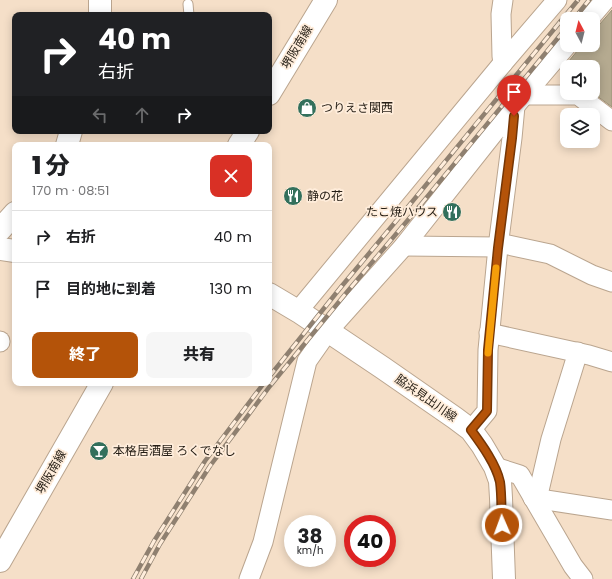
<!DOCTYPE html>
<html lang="ja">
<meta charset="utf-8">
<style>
:root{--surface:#fff;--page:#f6f6f6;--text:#202124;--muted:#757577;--line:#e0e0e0;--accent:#b45309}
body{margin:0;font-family:Poppins,"Noto Sans JP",sans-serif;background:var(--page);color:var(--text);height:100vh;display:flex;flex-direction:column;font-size:15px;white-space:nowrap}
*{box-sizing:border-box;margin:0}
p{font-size:13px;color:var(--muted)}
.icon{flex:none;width:22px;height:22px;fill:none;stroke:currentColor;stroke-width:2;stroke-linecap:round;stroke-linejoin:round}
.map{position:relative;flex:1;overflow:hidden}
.drawer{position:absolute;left:12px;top:142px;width:260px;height:244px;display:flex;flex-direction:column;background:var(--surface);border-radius:8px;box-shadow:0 2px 10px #0003}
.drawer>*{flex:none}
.banner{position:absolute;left:12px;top:12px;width:260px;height:122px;border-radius:8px;box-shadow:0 2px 10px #0003;background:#202124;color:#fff;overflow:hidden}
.needle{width:26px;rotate:353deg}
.buttons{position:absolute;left:560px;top:12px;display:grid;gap:8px}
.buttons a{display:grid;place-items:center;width:40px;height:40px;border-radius:8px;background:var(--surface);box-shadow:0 2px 10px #0003;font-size:20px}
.speed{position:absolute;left:284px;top:515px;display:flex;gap:8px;font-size:20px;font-weight:700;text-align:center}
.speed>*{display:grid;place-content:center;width:52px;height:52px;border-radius:50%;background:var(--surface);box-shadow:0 2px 10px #0003;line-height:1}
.speed small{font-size:10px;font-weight:400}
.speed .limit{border:6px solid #d22;background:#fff;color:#111}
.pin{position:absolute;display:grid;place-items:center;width:34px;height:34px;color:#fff;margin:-41px -17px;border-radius:50% 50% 50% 0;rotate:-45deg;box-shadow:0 0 4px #0007}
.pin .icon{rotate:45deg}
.me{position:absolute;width:44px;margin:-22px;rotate:358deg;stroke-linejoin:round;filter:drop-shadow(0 0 3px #0008)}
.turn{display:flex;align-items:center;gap:14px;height:84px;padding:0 20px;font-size:18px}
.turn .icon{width:52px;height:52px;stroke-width:2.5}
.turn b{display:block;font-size:28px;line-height:34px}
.lanes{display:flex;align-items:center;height:38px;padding:0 20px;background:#0003;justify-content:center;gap:20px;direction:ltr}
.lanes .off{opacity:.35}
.round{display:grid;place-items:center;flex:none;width:42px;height:42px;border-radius:8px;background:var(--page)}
.summary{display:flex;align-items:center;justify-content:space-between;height:68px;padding:0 20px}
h1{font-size:24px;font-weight:800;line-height:30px}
.action{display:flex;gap:8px;margin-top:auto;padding:8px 20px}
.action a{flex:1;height:46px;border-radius:8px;background:var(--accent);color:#fff;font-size:16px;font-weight:800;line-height:46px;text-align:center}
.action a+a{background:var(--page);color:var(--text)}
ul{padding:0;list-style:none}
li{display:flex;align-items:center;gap:12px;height:52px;padding:0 20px;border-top:1px solid var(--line)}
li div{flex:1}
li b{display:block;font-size:15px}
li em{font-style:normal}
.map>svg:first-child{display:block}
</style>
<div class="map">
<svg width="612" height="579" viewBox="0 0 612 579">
<rect width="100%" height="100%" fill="#f5dfc8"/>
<polygon fill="#b5aa90" stroke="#9a9076" points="612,10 612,107 593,93 593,67 564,67 582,45 593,45 593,32"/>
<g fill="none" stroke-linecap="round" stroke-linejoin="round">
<g stroke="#baa58f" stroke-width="11">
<polyline id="service" points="188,4 189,15"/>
</g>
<g stroke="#baa58f" stroke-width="21">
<g id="minor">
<polyline points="503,0 501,14 502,56 503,63"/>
<polyline points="589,19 605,0"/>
<polyline points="524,95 578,95 612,121"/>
<polyline points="499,243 550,254 592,275 612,282"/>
<polyline points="404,246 498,247"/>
<polyline points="298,311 503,63 557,0"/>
<polyline points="489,333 589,355 612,362"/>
<polyline points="0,341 0,342"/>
<polyline points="471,430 487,411 488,350 498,247 512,138 515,106"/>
<polyline points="495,467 520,475 573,566 583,579"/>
<polyline points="533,498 612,510"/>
<polyline points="537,499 551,439 578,352"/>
<polyline points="249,579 263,542 307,361 328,331 404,246 515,106 567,45"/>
</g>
</g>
<g stroke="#baa58f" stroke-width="24">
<g id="tertiary">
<polyline points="100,15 100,0"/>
<polyline points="67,145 71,131"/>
<polyline points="0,230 15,213"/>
<polyline points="0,249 15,251"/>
<polyline points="269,294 301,313 383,368 455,418 471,430 482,445 495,467 500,481 501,498 504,579"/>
</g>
</g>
<g stroke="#baa58f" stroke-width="24">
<g id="secondary">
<polyline points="269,94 326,0"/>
<polyline points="239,145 248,131"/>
<polyline points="0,561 102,383"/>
</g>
</g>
<use href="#service" stroke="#fff" stroke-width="9"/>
<use href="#minor" stroke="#fff" stroke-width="19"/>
<use href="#tertiary" stroke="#fff" stroke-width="22"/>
<use href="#secondary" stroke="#fff" stroke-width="22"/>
<g stroke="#8f8070" stroke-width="4.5">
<g id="rail">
<polyline points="574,19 589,0"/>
<polyline points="269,377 341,287 407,208 578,0"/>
<polyline points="133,579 154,541 205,461 264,383"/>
<polyline points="141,579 160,544 210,466 270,386 347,292 413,214 567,27"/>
</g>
</g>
<use href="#rail" stroke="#ffeddb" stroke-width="3" stroke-dasharray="9" stroke-linecap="butt"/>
</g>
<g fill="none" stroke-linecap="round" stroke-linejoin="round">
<g stroke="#753606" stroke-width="10">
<path id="route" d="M502 525C501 511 502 496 500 482 496 464 482 445 471 430L487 411 488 350 498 248 512 138 514 116"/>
</g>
<use href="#route" stroke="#b45309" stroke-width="7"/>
<polyline stroke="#f59e0b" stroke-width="7" points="488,353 496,268"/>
</g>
<defs>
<g id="shop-disc" transform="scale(1)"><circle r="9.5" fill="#33705c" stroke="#ffeddb"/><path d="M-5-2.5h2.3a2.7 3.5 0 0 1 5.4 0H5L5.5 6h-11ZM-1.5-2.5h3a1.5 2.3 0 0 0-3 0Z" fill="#fff"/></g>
<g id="restaurant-disc" transform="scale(1)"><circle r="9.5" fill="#33705c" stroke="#ffeddb"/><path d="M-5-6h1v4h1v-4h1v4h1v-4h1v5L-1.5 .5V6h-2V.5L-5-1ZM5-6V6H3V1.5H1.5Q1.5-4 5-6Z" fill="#fff"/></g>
<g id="bar-disc" transform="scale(1)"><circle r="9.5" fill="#33705c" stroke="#ffeddb"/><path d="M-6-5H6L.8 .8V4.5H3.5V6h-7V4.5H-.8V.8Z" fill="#fff"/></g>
</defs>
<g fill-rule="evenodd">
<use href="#shop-disc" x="307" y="108"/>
<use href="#restaurant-disc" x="293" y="196"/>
<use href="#restaurant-disc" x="452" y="212"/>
<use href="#bar-disc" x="99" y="451"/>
</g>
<g text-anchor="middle" stroke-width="3.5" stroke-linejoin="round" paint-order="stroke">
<g font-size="12" fill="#241d14" stroke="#ffeddb">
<text transform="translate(297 47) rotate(-59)" y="4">堺阪南線</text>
<text transform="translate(426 398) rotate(35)" y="4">脇浜見出川線</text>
<text transform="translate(51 472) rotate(-60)" y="4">堺阪南線</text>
</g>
<g font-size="12" fill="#241d14" stroke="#ffeddb" text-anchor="start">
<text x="321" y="112">つりえさ関西</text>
<text x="307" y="200">静の花</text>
<text x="438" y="216" text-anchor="end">たこ焼ハウス</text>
<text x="113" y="455">本格居酒屋 ろくでなし</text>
</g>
</g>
</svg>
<div class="buttons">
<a><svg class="needle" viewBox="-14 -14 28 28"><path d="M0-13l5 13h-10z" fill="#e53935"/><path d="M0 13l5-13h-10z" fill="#757577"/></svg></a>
<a><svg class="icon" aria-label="sound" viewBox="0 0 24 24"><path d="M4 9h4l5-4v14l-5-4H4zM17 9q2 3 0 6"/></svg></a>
<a><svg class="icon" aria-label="layers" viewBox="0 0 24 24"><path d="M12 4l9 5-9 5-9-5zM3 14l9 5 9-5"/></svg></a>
</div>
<div class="speed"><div>38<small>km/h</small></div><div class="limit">40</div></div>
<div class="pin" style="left:514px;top:116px;background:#d93025"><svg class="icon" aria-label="arrive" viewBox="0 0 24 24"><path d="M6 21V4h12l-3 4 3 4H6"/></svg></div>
<svg class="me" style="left:502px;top:525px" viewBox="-20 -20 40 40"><circle r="17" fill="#b45309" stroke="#fff" stroke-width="3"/><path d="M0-11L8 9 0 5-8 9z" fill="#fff"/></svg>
<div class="banner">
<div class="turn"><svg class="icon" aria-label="right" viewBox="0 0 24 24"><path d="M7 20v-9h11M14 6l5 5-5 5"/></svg><div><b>40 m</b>右折</div></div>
<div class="lanes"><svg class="icon off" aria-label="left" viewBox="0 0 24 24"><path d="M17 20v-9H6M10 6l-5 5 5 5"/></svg><svg class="icon off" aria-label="ahead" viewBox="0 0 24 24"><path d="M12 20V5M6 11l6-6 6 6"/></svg><svg class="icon" aria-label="right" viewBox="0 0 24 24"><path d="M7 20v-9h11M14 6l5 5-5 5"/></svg></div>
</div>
<section class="drawer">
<div class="summary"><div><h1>1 分</h1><p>170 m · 08:51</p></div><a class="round" style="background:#d93025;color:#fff"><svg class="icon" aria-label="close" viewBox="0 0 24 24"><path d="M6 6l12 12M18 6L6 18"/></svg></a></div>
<ul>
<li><svg class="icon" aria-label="right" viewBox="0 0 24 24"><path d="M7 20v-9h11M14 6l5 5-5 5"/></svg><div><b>右折</b></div><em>40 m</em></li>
<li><svg class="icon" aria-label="arrive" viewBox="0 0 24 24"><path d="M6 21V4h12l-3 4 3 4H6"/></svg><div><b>目的地に到着</b></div><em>130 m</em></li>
</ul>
<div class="action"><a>終了</a><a>共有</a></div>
</section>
</div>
